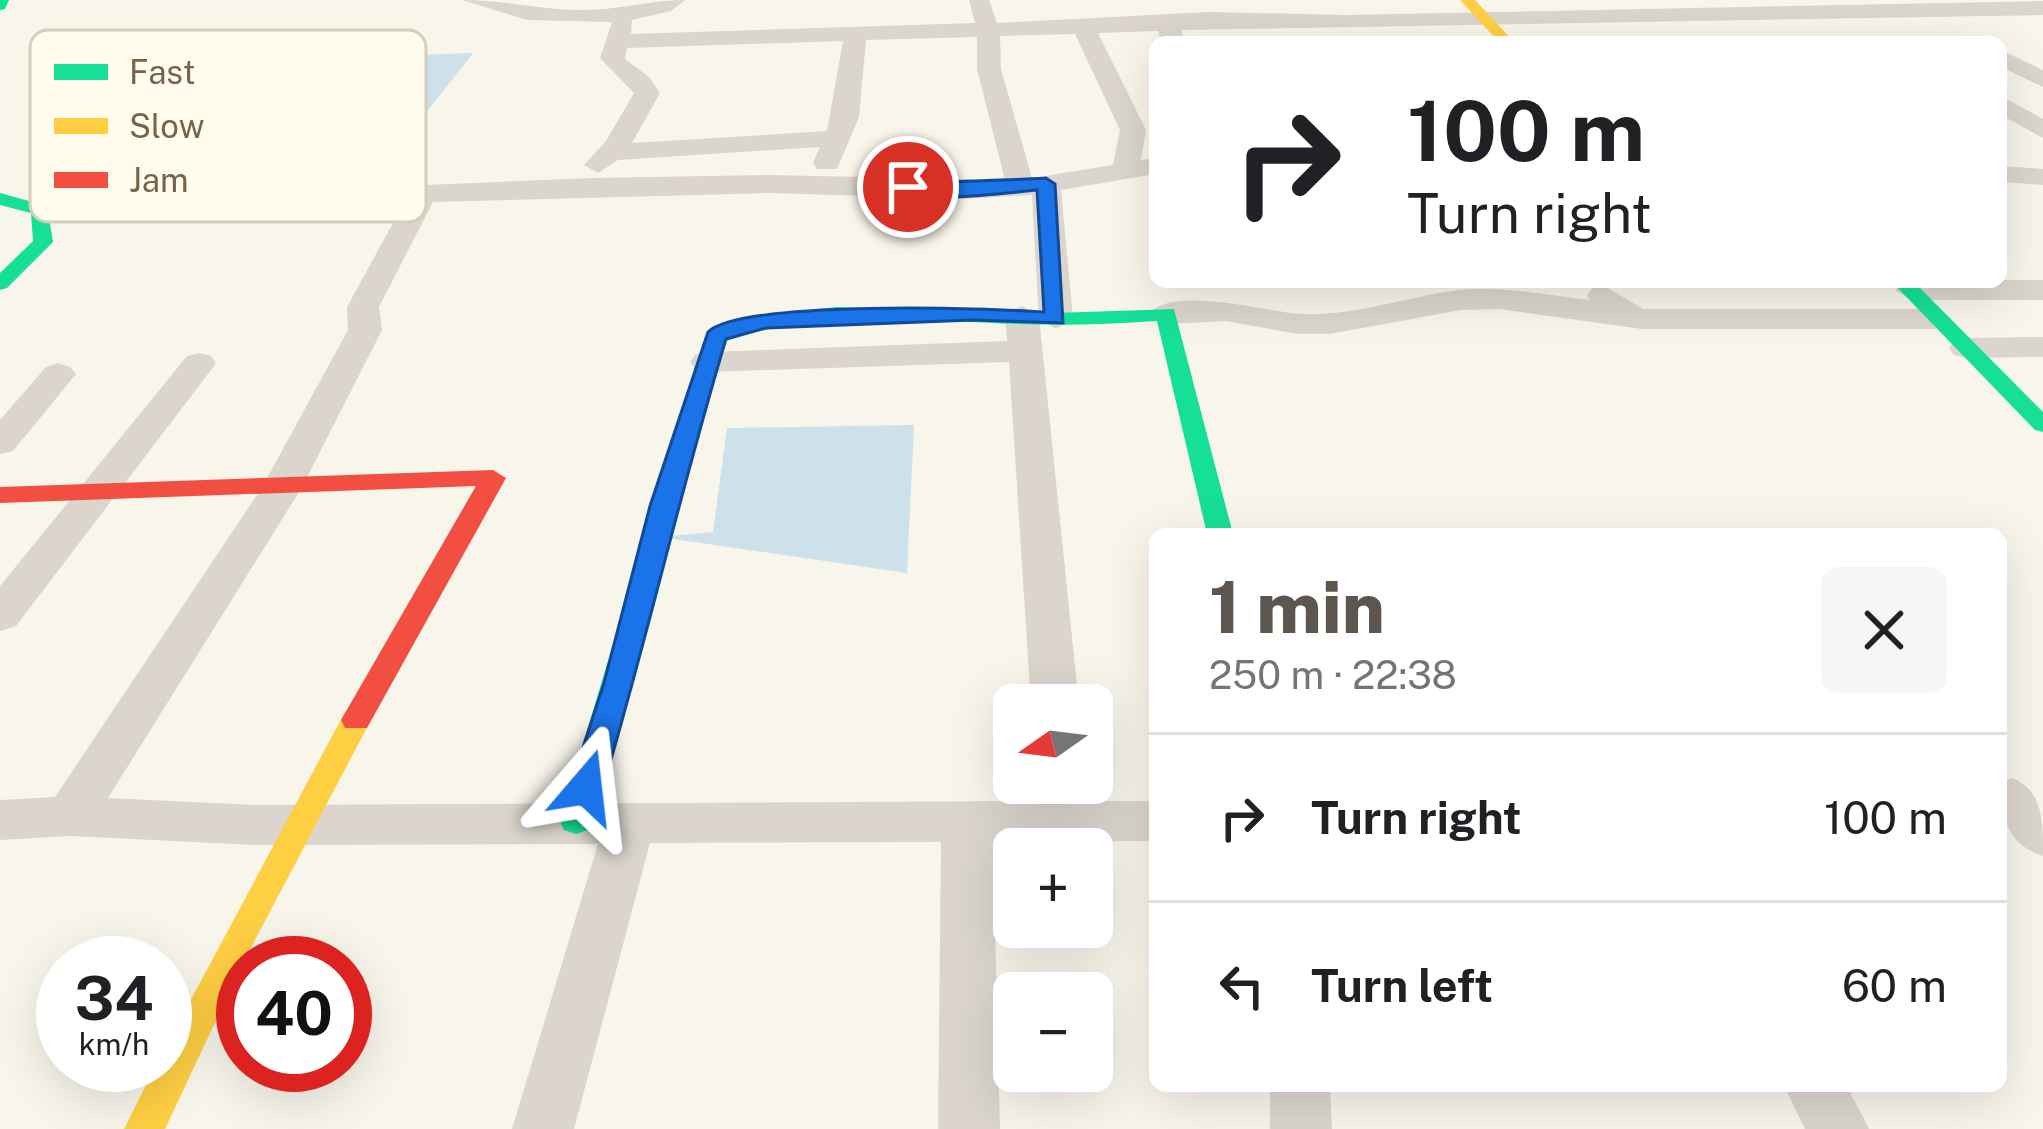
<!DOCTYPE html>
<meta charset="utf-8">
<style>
:root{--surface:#fff;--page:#f6f6f6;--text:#202124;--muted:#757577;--line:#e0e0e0;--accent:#5c564e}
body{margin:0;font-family:"Public Sans",sans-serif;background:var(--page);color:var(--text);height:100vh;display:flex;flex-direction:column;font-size:45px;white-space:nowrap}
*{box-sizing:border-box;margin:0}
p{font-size:39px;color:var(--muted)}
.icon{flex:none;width:66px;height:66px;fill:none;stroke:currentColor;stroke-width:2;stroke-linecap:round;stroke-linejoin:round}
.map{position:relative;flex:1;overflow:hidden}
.side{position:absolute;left:1149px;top:528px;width:858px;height:564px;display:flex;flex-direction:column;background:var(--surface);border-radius:18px;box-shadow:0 12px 48px #0002}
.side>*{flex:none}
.hud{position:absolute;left:1149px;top:36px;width:858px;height:252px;border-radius:18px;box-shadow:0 12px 48px #0002;background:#fff;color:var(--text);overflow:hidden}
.needle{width:78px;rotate:256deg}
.buttons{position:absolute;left:993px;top:684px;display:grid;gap:24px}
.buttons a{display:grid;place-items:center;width:120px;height:120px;border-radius:18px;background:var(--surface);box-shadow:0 12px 48px #0002;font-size:60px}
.speed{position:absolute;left:36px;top:936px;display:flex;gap:24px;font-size:60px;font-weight:700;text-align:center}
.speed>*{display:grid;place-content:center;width:156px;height:156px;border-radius:50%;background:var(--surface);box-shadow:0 12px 48px #0002;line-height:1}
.speed small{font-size:30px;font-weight:400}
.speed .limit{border:18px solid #d22;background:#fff;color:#111}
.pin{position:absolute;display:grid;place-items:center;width:102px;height:102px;color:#fff;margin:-51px;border:6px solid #fff;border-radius:50%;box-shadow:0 3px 12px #0007}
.me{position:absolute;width:132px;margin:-66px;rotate:17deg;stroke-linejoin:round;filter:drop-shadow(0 0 9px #0008)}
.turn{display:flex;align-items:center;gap:42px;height:252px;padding:0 60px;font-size:54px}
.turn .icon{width:156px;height:156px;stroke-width:2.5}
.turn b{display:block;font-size:84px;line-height:102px}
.round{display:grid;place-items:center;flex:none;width:126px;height:126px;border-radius:18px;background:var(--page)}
.head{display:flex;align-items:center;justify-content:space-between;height:204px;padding:0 60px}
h1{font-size:72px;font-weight:800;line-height:90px;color:var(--accent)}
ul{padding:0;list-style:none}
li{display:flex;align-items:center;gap:36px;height:168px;padding:0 60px;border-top:3px solid var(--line)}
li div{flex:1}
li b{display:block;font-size:45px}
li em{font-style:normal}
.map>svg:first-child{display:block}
</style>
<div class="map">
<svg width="2043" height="1129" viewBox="0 0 2043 1129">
<rect width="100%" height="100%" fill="#f8f6eb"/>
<g fill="#cce1e9">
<polygon points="473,53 408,136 214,144 40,131 98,67"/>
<polygon points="914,425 907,573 660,537 713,532 727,428"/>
</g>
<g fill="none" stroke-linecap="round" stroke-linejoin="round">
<g fill="#dbd5cd" fill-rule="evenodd">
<path d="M462 0C503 0 542 10 583 10 618 10 651 0 685 0L671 11 632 20 631 34 975 23 969 0H989L997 23 1209 12 1346 15 2043 1V15L1181 30 1185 42H1161L1158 31 1098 33 1146 130 1141 160 1155 158V174L1061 190 1073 319 1056 329 1039 319 1032 195 962 199 770 193 433 202 379 307 382 330 301 489 108 798 256 805 1038 801 1036 783H1086L1088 801H1155V841L993 842 1000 1129H938L941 842 650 843 574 1129H512L598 844 256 845 70 836 0 840V800L55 797 261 489 348 330 347 307 404 203 40 219 25 210 40 201 591 178 770 175 1005 180 977 69V37L866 40 859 117 837 169H817L813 163 820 147 618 160 598 173 584 165 606 141 634 93 600 58 612 22 527 20ZM1075 34 1120 130 1113 165 1032 178 1001 69 1000 36ZM843 41 827 131 632 143 660 93 649 77 625 59 627 48Z"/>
<polygon points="2001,50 2043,70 2043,87 2001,67"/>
<polygon points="2001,96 2043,119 2043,138 2001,115"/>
<polygon points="2001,166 2043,169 2043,185 2001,182"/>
<polygon points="2001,280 2043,280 2043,300 1911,300 1895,290 1904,282"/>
<path d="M1603 285 1643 309H1935L1952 319 1935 329H1642L1500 309 1461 310 1329 334H1298L1226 321 1166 324 1149 314C1173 284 1269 313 1303 314 1356 316 1408 296 1460 290 1503 286 1547 295 1590 300L1587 295 1592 288Z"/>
<polygon points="1022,306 1039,316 1079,705 1031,705 1009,362 707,372 695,369 690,362 695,355 707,352 1007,341 1005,316"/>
<polygon points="2043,337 2043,357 1966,358 1954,355 1949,348 1954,341 1966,338"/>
<polygon points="199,353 211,356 216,363 211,370 16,626 0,631 0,586 187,356"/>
<polygon points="58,363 70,367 76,374 13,451 0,454 0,420 46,367"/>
<path d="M2012 778C2043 790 2043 821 2043 856 2006 844 2001 816 2001 781Z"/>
<polygon points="1270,1086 1330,1086 1332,1129 1270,1129"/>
<polygon points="1784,1086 1847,1086 1869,1129 1805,1129"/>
</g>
<g fill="#16e098" fill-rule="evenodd">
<polygon points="0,0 9,0 5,9 0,10"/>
<polygon points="0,193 47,206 53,242 7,288 0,290 0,273 33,241 31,213 0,205"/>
<polygon points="1892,282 1914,282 2043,412 2043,432 2035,430"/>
<path d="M836 307 1055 313 1174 309 1233 534H1207L1157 321C1111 324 1065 326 1019 324 921 321 820 308 726 341L592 821 588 830 576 834 564 830 560 821 705 337 752 318Z"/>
</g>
<g fill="#ffcf43" fill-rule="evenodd">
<polygon points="1460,0 1475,0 1514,42 1499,42"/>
<polygon points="356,709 367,712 371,720 243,963 165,1129 124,1129 156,1065 165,1065 165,1048 345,712"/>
</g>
<polygon fill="#f24e42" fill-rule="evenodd" points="493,470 506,478 367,728 345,728 341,720 476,486 0,503 0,487"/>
</g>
<path fill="#1a73e8" stroke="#114b97" stroke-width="3" d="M1046 178 1055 184 1063 323 973 320 766 328 726 339C681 488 647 639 603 787L598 796 586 799 575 796 570 787 604 683 650 506 708 332C742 300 988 308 1044 312L1037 190C1002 193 926 205 898 187 905 182 1024 180 1046 178Z"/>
<rect x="30" y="30" width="396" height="192" rx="18" fill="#fffbed" stroke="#d6cdbc" stroke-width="3"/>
<rect x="54" y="64" width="54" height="16" fill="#16e098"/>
<rect x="54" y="118" width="54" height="16" fill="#ffcf43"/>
<rect x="54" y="172" width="54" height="16" fill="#f24e42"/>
<g font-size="33" fill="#786349">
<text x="129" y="84">Fast</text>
<text x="129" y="138">Slow</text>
<text x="129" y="192">Jam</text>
</g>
</svg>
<div class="buttons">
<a><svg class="needle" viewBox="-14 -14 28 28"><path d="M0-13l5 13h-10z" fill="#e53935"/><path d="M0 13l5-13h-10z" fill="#757577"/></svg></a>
<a>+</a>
<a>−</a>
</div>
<div class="speed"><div>34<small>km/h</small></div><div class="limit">40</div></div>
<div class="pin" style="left:908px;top:187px;background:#d93025"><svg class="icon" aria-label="arrive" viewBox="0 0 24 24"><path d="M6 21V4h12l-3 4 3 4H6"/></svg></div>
<svg class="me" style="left:586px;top:787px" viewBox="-20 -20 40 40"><path d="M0-17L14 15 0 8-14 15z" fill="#1a73e8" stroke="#fff" stroke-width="4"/></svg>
<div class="hud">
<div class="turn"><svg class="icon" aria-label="right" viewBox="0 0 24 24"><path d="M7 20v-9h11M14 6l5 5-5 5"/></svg><div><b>100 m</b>Turn right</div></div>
</div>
<section class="side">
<div class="head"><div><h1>1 min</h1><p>250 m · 22:38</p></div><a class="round"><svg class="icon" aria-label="close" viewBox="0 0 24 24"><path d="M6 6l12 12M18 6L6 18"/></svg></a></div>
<ul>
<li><svg class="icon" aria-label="right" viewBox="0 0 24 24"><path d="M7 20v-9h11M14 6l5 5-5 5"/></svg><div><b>Turn right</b></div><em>100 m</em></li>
<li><svg class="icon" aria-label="left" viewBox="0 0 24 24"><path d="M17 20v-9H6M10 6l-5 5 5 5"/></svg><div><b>Turn left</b></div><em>60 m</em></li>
</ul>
</section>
</div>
